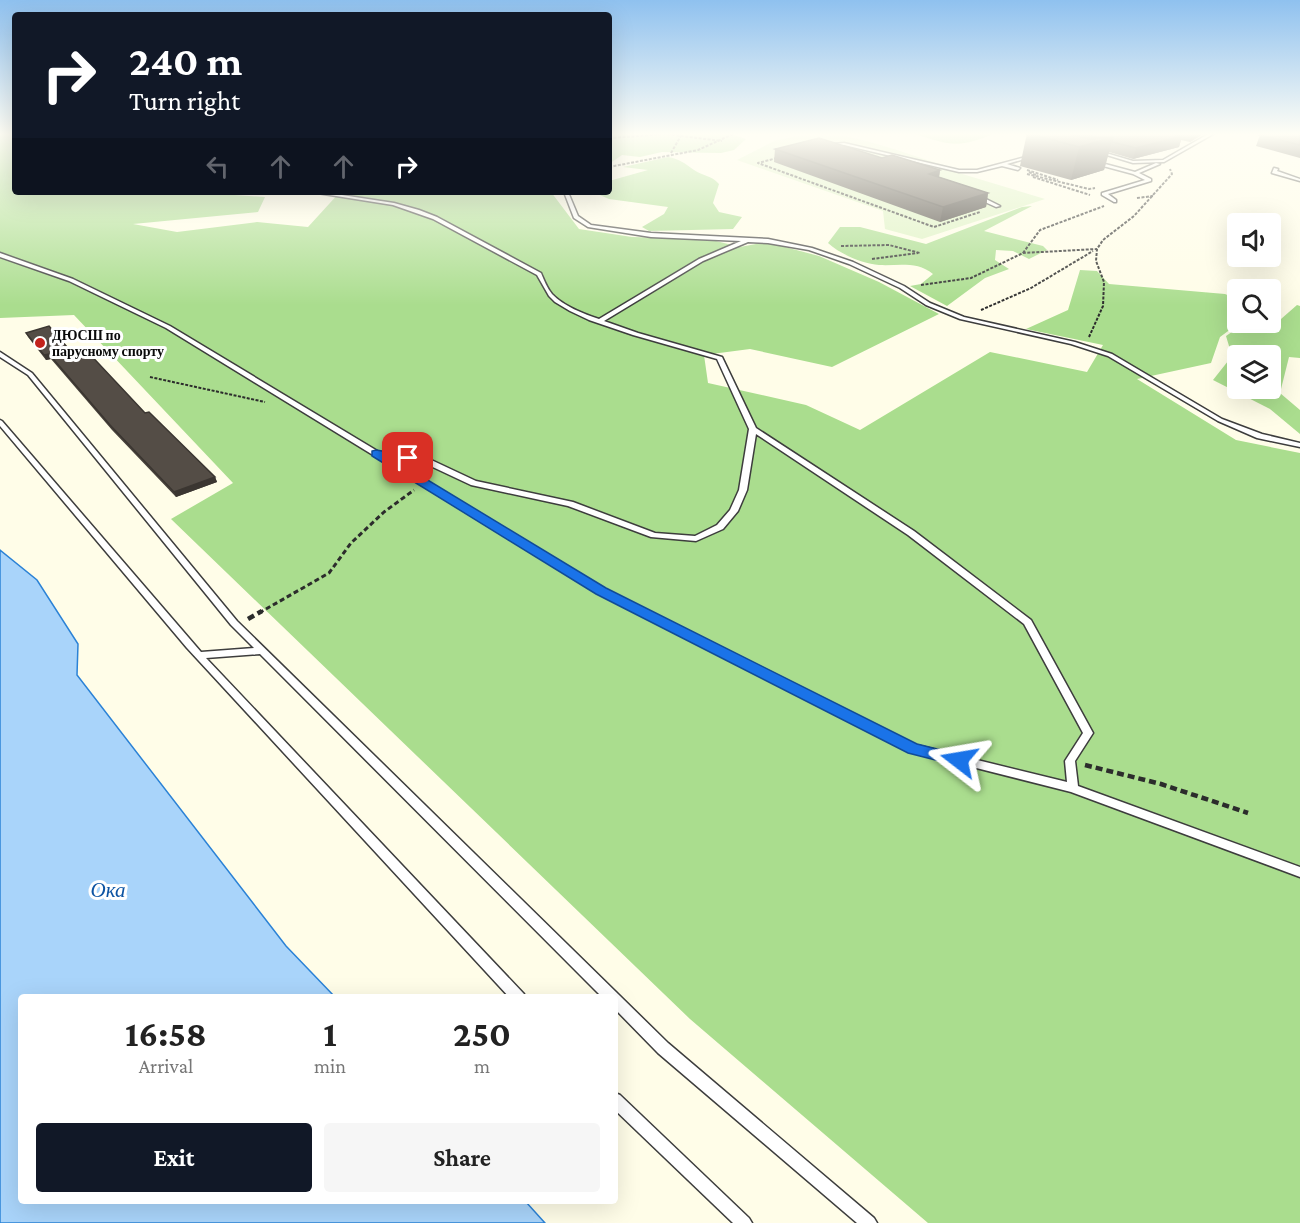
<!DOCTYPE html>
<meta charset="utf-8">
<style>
:root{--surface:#fff;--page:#f6f6f6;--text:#222;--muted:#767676;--accent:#111827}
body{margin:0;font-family:"Crimson Pro",serif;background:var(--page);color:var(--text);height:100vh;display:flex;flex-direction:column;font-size:22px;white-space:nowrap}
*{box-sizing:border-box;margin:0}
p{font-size:20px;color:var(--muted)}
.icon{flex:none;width:33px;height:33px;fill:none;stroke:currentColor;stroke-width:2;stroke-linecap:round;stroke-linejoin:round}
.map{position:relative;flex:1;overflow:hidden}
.side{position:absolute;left:18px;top:994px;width:600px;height:210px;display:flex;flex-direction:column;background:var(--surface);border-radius:6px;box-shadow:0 6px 24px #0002}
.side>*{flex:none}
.guide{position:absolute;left:12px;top:12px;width:600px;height:183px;border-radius:6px;box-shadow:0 6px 24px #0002;background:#111827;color:#fff;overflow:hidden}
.fabs{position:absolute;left:1227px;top:213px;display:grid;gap:12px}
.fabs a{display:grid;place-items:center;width:54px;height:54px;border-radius:6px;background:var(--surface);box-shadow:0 6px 24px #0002;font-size:30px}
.pin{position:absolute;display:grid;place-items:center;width:51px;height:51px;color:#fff;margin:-26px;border-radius:12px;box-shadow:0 3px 9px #0006}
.me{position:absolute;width:66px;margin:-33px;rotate:284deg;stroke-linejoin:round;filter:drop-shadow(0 0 4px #0008)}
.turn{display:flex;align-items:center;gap:21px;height:126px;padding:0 18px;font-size:27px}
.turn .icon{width:78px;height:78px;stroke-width:2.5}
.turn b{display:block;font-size:42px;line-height:51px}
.lanes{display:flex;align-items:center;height:57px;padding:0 18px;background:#0003;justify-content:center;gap:30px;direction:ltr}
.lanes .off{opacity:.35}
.eta{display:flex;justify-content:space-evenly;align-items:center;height:102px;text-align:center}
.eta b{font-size:36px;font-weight:700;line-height:42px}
.button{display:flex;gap:12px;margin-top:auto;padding:12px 18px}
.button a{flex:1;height:69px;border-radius:6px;background:var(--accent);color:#fff;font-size:24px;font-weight:700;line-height:69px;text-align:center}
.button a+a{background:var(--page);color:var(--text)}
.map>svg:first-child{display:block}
</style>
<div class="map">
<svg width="1300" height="1223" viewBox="0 0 1300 1223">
<rect width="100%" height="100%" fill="#fffde8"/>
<g fill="#aadd8e" fill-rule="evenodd">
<polygon points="0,133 15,133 15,192 192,192 265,197 258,212 133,224 177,232 257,222 308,227 340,192 551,192 579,229 632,237 708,239 740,247 766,242 819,256 879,282 939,314 832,367 750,349 704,355 708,383 806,405 860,430 990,352 1087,372 1103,345 1026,329 1068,310 1080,270 1097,271 1109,284 1225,294 1237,299 1239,323 1220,337 1211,363 1137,379 1236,440 1300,453 1300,1223 928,1223 690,1019 171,519 233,483 74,315 0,318"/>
<polygon points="728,133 746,139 734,150 721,153 662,152 640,157 622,155 609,164 609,134"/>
<path d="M996 133C960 148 951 146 915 134Z"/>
<path d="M668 157C680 159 684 163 694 170 703 176 711 175 719 184L713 203 719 212 742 217 733 229 649 231 642 227 664 214 668 207 609 199 593 192H609V181L648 170 623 167Z"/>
<path d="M1032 206 984 231 1043 246 1047 250 1029 259 1013 251 996 250 995 260 1009 269 985 278 947 306 910 286 921 284 933 274C917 261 899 266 879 265 863 264 840 254 828 243L840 227H860L926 244 1022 207Z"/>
<path d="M1297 305 1300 306V358L1289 357 1280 393 1300 410V434L1270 409 1213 380 1232 356 1226 336 1245 323 1270 322 1271 317 1281 319ZM1238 356H1270V388H1238Z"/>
</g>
<path fill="#ddf2c2" d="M811 133C862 133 909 157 959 169V173L1045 199 922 239 885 229 883 211 737 160 774 141Z"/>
<polygon fill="#a9d4fa" stroke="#2b82d6" stroke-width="1.5" points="0,550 37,580 78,644 77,675 286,946 335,997 21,998 21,1202 526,1202 545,1223 0,1223"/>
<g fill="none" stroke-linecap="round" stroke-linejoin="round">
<g stroke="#3d3d3d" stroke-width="3">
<g id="lane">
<polygon points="1210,133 1215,133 1164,162 1133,163 1097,152 1099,151 1133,161 1163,160"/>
<polygon points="844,143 959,170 977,170 1033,155 1035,156 1007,164 1020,168 1018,170 1002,166 977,172 959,172 844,145 824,146 822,145"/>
<polygon points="1094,161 1135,172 1156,163 1160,164 1139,173 1151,179 1151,181 1108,194 1116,200 1116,202 1114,202 1102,195 1102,193 1145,180 1133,174 1092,163"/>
<polygon points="1274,168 1278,169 1277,171 1300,179 1300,181 1272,173"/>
<path d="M311 192H322L394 203 419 210 437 217 541 273C544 280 547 288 552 294 563 306 584 314 599 319L699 259 741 241 651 237 588 227 574 218 564 192H568L578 216 591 225 651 233 768 239 812 248 853 262 904 286 930 303 964 317 1075 342 1112 354 1222 419 1262 434 1300 443V447L1257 438 1218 421 1108 356 1071 344 960 319 926 305 900 288 849 264 809 250 768 243 748 242 703 261 604 321 638 333 722 357 756 428 914 531 1031 620 1093 733 1075 761 1078 786 1300 867V877L1071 792 909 751 598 593 166 328 69 281 0 257V253L73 279 170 326 379 452 427 458 476 481 573 502 655 533 695 536 717 525 730 510 739 490 749 429 717 359 633 335 589 320 570 311 555 302 549 296 537 275 433 219 393 205ZM756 434 908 535 1024 624 1083 733 1065 761 1067 782 916 745 604 589 386 457 422 462 471 485 568 506 651 537 696 541 723 529 738 511 747 490Z"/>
<polygon points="974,195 978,195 1000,206 996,207 974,197"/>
<polygon points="0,352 32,373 237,621 668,1043 874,1218 877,1223 857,1223 658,1053 615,1009 615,998 603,998 260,654 206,658 524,994 525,998 510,998 187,648 0,426 0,420 2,421 201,652 254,648 231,625 28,375 0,357"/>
<polygon points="615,1093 620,1095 749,1218 752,1223 733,1223 615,1110"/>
</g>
</g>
<g stroke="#2c2c2c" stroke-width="2" stroke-dasharray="3 1.5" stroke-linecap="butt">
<polyline points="609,138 666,134 722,141"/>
<polyline points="671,153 682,134"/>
<polyline points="777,158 758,163 934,227 980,212"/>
<polyline points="609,167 698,150 735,133"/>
<polyline points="1027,170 1058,180"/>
<polyline points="1029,172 1038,176"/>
<polyline points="1027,174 1089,189 1095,188"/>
<polyline points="1033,177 1090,195"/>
<polyline points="1137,198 1153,196"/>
<polyline points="841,246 889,245 920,253"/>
<polyline points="1023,253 1040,230 1104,206"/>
<polyline points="872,259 918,253"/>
<polyline points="921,285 971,278 1023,253 1097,249"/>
<polyline points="981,310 1031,288 1093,251"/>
<polyline points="1089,337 1103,306 1104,282 1096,261 1097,249 1103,240 1134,216 1172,174 1170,169"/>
<polyline points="150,377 265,402"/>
</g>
<polyline stroke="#2c2c2c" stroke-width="3" stroke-dasharray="5 3" stroke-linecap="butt" points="259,613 329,573 351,543 384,512 414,490"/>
<g stroke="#2c2c2c" stroke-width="4.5" stroke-dasharray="7 4" stroke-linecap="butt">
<polyline points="248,619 262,611"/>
<polyline points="1085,765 1161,784 1248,813"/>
</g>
<use href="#lane" fill="#fff" fill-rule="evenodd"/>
</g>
<g fill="#48423c">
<polygon points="1027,133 1205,133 1190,142 1181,140 1179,147 1133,159 1109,152 1104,170 1071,180 1020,166"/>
<polygon points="1300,133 1300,158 1256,146 1260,135"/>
<polygon points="775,149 882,158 940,170 939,177 988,193 986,207 940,222 774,162"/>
<polygon points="26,333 73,354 145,413 215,477 217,482 176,497 112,430 51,359 46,360 28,337"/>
</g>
<g fill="#3b3631">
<polygon points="1081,133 1097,133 1086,135 1085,137 1080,139"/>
<polygon points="1192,133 1205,133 1190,142"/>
<polygon points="1182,136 1179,147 1133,159 1136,148"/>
<polygon points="1113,137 1104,170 1071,180 1079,147"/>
<polygon points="940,170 938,184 929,174"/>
<polygon points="988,193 986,207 940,222 943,207"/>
<polygon points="49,354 51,359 46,360 44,355"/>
<polygon points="215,477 217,482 176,497 174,492"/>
</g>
<g fill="#544d46" stroke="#3b3631" stroke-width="1.5">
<polygon points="1027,133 1067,133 1089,139 1113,137 1079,147"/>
<polygon points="1089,133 1167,133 1182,136 1136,148 1112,142 1113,137 1099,138 1086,135"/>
<polygon points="1265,133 1300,133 1300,145 1260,135"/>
<polygon points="819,138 882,158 892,155 940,170 929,174 988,193 943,207 775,149"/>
<polygon points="49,326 73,354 86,350 145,413 149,412 215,477 174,492 110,425 49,354 44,355 26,333"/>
</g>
<linearGradient id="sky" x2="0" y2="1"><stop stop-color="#8fc1ef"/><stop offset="0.44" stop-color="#fffef5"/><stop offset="1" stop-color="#fffef5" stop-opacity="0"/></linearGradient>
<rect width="1300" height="305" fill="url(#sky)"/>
<polygon fill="#1a73e8" stroke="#114b97" stroke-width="1.5" points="376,450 412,456 412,460 393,459 606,588 917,744 965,756 967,760 959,766 908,753 596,594 372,456 372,451"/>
<circle fill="#c2221b" stroke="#fff" stroke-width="2" cx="40" cy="343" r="6"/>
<g text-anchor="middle" stroke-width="6" stroke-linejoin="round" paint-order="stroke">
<g font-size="14" font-weight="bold" fill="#0a0a0a" stroke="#fff" text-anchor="start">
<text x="52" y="340">ДЮСШ по<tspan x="52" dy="16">парусному спорту</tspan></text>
</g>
<g font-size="21" font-style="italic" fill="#0d54a3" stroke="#fff">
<text x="108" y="897">Ока</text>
</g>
</g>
</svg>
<div class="fabs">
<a><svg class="icon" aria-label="sound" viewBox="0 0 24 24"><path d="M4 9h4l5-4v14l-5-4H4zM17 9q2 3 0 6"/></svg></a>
<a><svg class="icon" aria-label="search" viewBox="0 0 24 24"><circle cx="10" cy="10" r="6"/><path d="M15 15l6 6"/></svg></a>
<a><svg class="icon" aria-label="layers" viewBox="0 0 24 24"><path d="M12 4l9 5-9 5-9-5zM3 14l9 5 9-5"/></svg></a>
</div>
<div class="pin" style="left:408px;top:458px;background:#d93025"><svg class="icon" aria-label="arrive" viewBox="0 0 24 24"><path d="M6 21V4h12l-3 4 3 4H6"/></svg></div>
<svg class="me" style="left:959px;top:760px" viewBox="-20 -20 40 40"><path d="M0-17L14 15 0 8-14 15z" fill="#1a73e8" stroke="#fff" stroke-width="4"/></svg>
<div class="guide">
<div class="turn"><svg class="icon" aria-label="right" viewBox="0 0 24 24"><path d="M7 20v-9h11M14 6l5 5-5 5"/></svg><div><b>240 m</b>Turn right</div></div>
<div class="lanes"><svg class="icon off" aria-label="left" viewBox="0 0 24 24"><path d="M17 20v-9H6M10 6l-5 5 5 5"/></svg><svg class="icon off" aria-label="ahead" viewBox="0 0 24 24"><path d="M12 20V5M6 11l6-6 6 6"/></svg><svg class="icon off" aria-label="ahead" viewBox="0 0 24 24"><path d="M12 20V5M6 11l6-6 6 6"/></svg><svg class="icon" aria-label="right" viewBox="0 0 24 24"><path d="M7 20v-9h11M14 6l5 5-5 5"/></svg></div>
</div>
<section class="side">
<div class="eta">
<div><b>16:58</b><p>Arrival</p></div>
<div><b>1</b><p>min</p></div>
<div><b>250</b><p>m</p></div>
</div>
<div class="button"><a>Exit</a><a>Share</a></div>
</section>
</div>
